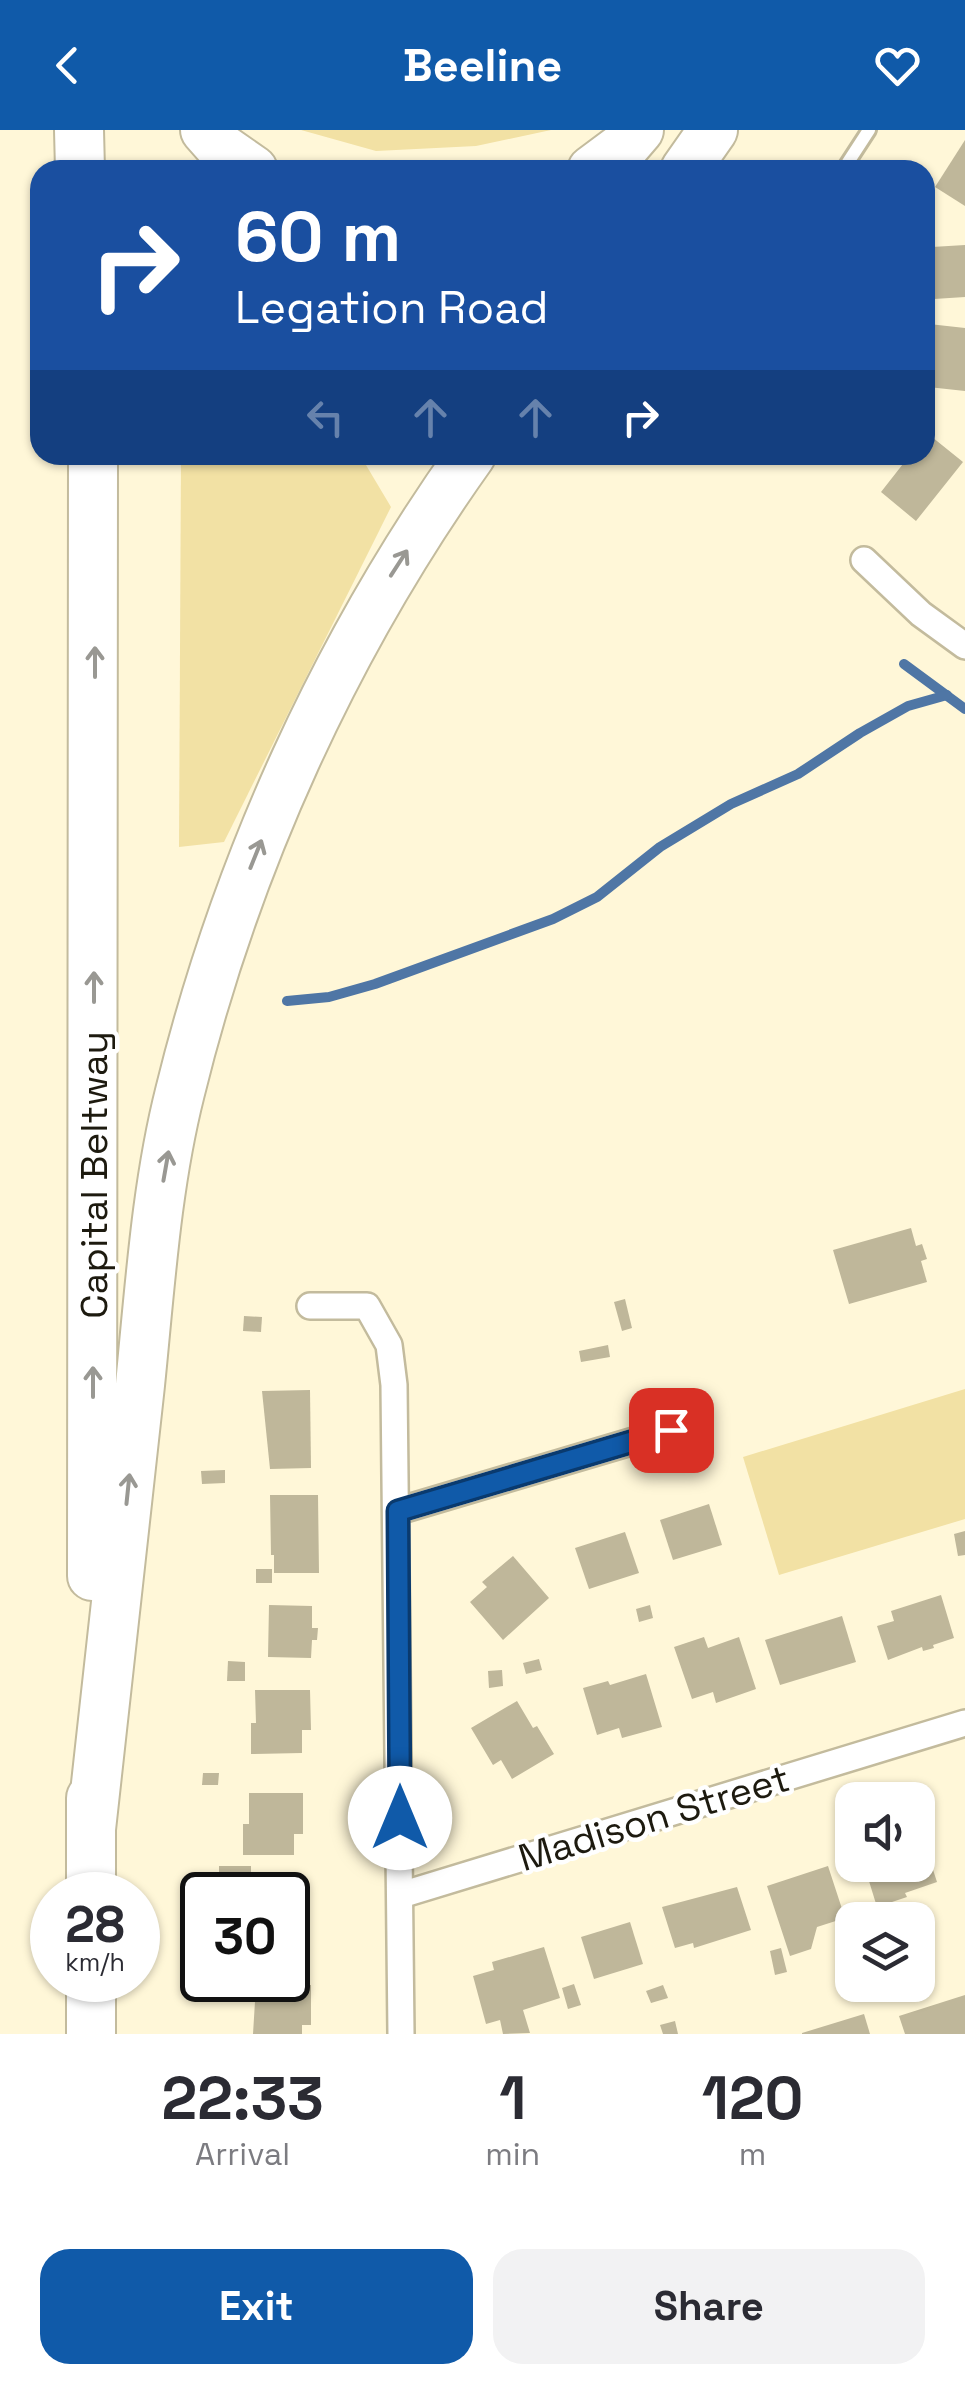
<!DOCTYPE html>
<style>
:root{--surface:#fff;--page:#f2f2f3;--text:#2b2b33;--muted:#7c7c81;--accent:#105aa9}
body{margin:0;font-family:"Space Grotesk",sans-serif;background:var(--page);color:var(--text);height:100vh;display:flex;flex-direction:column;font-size:38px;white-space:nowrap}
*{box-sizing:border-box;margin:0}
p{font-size:32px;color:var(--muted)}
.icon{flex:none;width:55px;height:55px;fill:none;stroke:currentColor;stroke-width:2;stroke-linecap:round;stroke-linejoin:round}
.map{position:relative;height:1904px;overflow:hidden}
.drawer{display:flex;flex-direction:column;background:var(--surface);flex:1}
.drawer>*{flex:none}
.top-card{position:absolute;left:30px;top:30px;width:905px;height:305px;border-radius:30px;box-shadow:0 2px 8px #0004;background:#1a4fa0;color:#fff;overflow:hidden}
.tools{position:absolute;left:835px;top:1652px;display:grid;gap:20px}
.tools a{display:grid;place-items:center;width:100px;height:100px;border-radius:20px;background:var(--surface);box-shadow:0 2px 8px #0004;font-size:50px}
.speed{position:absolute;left:30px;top:1742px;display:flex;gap:20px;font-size:50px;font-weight:700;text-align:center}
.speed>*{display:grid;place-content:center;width:130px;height:130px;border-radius:50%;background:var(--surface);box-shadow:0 2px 8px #0004;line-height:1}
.speed small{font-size:25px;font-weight:400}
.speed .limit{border:5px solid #111;border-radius:15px;background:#fff;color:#111}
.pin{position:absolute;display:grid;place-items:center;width:85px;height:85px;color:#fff;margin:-42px;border-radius:20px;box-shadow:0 5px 15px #0006}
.me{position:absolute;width:110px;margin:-55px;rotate:0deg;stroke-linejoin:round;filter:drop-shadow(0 0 8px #0008)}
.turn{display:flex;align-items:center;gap:35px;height:210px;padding:0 40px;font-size:45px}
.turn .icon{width:130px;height:130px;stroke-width:2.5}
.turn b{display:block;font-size:70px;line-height:85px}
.lanes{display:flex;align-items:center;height:95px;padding:0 40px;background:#0003;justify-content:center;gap:50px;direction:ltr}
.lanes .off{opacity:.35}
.eta{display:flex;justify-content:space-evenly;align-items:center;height:170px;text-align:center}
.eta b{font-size:60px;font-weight:800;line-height:70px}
.action{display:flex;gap:20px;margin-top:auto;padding:20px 40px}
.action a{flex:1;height:115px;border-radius:30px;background:var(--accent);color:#fff;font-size:40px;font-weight:800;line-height:115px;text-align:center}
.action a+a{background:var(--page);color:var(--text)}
header{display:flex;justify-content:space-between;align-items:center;height:130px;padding:0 40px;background:var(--accent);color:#fff;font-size:45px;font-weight:800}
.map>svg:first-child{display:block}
</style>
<header><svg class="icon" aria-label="back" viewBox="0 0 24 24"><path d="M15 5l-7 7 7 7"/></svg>Beeline<svg class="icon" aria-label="heart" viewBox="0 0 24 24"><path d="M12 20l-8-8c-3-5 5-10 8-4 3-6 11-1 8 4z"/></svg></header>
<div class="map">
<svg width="965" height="1904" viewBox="0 0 965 1904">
<rect width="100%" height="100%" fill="#fff7d8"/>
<g fill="#f2e1a4">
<polygon points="301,0 551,0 476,16 376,21"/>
<polygon points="181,325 360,325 391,377 224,712 179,717"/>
<polygon points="965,1259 965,1389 779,1445 743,1327"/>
</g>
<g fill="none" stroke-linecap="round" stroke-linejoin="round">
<g stroke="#4f76a5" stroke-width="10">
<polyline points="904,534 965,579"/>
<polyline points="287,871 329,867 375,854 553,789 597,767 660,717 731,674 798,644 860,603 908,576 947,565"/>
</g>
</g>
<g fill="#bfb79a">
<polygon points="965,10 965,76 935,57"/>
<polygon points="965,115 965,167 934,169 932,117"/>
<polygon points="929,194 965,198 965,261 928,257 931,226 926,225"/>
<polygon points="927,303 963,332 916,391 881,362 910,325 925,325"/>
<polygon points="911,1098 916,1116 922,1114 927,1129 921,1131 927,1152 849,1174 833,1120"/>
<polygon points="625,1169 632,1198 622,1201 614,1172"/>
<polygon points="244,1186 262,1187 261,1202 243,1201"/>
<polygon points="608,1215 610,1227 581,1232 579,1221"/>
<polygon points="310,1260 311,1338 270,1339 262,1261"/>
<polygon points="225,1340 225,1353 202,1354 201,1341"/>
<polygon points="270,1365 318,1365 319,1443 274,1443 274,1425 271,1425"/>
<polygon points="709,1374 722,1415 673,1430 660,1390"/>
<polygon points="965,1401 965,1425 958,1426 954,1404"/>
<polygon points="625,1402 639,1443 589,1459 575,1418"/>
<polygon points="513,1426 549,1468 503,1510 470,1472 487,1457 482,1452"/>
<rect x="256" y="1439" width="16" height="14"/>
<polygon points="941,1465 954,1508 933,1515 934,1518 923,1521 922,1517 888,1530 877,1496 894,1491 891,1481"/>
<polygon points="269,1475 312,1476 312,1498 318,1498 317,1510 312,1510 311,1528 268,1527"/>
<polygon points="650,1475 653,1488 639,1492 636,1479"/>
<polygon points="842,1486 856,1532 780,1555 765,1510"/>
<polygon points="704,1507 708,1518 739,1507 756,1559 716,1573 713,1562 692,1569 674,1517"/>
<polygon points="539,1529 542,1540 526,1544 523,1533"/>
<polygon points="228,1531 245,1532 245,1551 227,1551"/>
<polygon points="502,1540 503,1556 489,1558 488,1541"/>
<polygon points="646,1544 662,1597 622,1608 619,1598 597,1605 583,1558 608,1551 610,1555"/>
<polygon points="255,1560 310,1560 311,1600 302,1600 302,1623 251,1624 251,1593 256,1593"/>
<polygon points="517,1571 533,1598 537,1596 554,1624 512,1649 501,1630 493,1635 471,1598"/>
<polygon points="203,1643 219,1643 218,1655 202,1655"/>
<polygon points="249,1663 303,1663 303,1704 294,1704 294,1725 243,1725 243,1694 249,1694"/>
<polygon points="920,1700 937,1752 905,1763 907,1767 877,1777 864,1735 918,1735 918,1701"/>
<polygon points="219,1736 251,1736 251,1753 219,1754"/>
<polygon points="828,1736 845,1788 817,1797 811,1819 790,1826 767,1756"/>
<polygon points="737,1757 751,1800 694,1818 693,1813 675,1818 662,1777"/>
<polygon points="307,1768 308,1829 288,1830 288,1769"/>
<polygon points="630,1792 643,1834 594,1849 581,1807"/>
<polygon points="544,1817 560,1868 523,1880 530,1903 503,1904 500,1890 486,1894 473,1846 494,1840 492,1832"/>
<polygon points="781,1818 787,1842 775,1845 770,1821"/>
<polygon points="574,1854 581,1875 568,1879 562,1858"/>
<polygon points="256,1855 311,1855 311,1895 302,1895 302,1904 253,1904"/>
<polygon points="663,1855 668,1868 651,1873 646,1861"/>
<polygon points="965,1865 965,1904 905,1904 899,1886"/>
<polygon points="864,1884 870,1904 802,1904 802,1903"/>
<polygon points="675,1891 678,1904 663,1904 660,1895"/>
</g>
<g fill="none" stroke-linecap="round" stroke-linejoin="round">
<g stroke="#c3bb9d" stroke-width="18">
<polyline id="service" points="843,40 869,0"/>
</g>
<g stroke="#c3bb9d" stroke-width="30">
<g id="minor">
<polyline points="864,430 921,484 965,516"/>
<polyline points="310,1176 367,1176 389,1215 394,1255 401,1904"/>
<polyline points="398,1381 671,1300"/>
<polyline points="401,1765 965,1593"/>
</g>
</g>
<g stroke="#c3bb9d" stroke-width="52">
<g id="motorway">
<polyline points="79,0 80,40"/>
<polyline points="205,0 220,17 253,40"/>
<polyline points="592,40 627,14 639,0"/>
<polyline points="685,40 713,0"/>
<polyline points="92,1446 93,325"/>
<path d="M91 1699C107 1551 123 1403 140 1255 150 1157 156 1057 180 962 236 734 335 516 471 325"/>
<polyline points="91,1765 91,1668"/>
<polyline points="91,1904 91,1850"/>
</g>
</g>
<use href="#service" stroke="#fff" stroke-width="12"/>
<use href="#minor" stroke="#fff" stroke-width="25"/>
<use href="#motorway" stroke="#fff" stroke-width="48"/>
</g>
<defs><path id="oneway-shaft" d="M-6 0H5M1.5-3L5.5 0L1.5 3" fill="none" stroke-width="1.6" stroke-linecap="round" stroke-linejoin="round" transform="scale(2.5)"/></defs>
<g stroke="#999893">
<use href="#oneway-shaft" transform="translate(399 433) rotate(-57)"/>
<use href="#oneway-shaft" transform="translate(95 532) rotate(-90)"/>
<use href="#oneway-shaft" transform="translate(256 724) rotate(-68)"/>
<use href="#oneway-shaft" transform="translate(94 857) rotate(-90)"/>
<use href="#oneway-shaft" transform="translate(166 1036) rotate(-80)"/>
<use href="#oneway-shaft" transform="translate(93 1252) rotate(-90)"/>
<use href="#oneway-shaft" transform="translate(128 1359) rotate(-84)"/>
</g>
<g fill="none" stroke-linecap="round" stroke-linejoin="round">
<g stroke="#0a3a6e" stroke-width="25">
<polyline id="route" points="400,1688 398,1381 671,1300"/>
</g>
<use href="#route" stroke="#105aa9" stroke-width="18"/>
</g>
<g text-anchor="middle" stroke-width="9" stroke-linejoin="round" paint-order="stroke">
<g font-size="38" fill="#1d1a0f" stroke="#fff">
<text transform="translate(94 1045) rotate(-90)" y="13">Capital Beltway</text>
<text transform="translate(654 1688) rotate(-17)" y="13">Madison Street</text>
</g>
</g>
</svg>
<div class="tools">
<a><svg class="icon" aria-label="sound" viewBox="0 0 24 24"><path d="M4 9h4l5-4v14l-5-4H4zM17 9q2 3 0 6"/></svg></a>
<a><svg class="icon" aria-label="layers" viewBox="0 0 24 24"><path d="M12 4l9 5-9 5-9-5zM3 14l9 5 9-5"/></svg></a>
</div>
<div class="speed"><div>28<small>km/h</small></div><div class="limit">30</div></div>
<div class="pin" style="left:671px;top:1300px;background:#d93025"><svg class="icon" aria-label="arrive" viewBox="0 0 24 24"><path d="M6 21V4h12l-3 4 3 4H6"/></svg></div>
<svg class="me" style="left:400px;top:1688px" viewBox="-20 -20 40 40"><circle r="19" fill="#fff"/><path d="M0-13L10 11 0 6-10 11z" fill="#105aa9"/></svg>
<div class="top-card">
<div class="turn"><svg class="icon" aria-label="right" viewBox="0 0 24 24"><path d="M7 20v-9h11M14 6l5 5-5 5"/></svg><div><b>60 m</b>Legation Road</div></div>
<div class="lanes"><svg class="icon off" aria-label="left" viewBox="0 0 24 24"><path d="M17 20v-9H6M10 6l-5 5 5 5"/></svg><svg class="icon off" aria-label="ahead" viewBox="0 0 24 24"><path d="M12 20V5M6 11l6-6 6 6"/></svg><svg class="icon off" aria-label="ahead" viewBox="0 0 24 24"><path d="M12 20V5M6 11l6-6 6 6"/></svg><svg class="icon" aria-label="right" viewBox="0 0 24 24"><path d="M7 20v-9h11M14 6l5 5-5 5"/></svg></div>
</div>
</div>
<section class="drawer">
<div class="eta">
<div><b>22:33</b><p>Arrival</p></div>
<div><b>1</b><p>min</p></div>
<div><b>120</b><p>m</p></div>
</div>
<div class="action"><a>Exit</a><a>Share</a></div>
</section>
